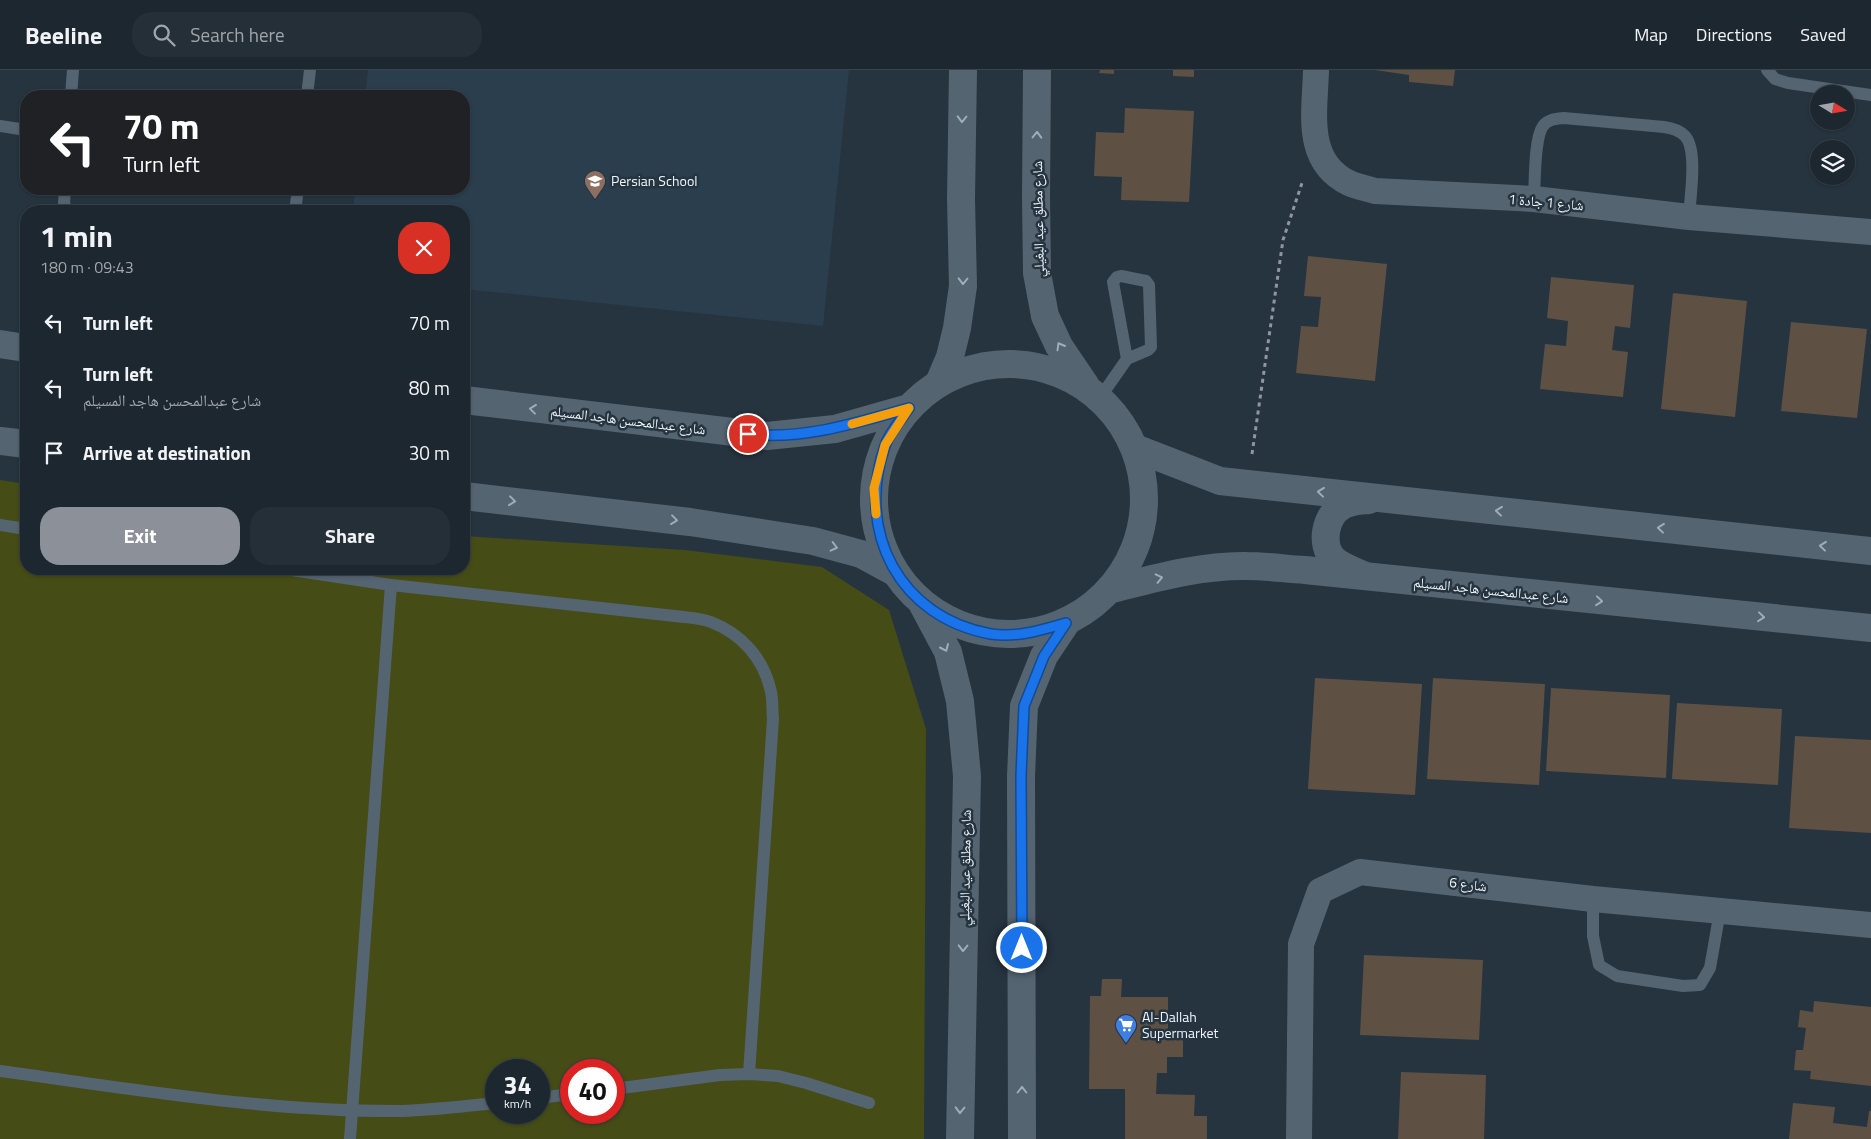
<!DOCTYPE html>
<meta charset="utf-8">
<style>
:root{--surface:#1c272f;--page:#252f37;--text:#f1f3f6;--muted:#a0a5aa;--line:#3a444b;--accent:#8c9099}
body{margin:0;font-family:"Titillium Web","Noto Naskh Arabic",sans-serif;background:var(--page);color:var(--text);height:100vh;display:flex;flex-direction:column;font-size:19px;white-space:nowrap}
*{box-sizing:border-box;margin:0}
p{font-size:16px;color:var(--muted)}
.icon{flex:none;width:28px;height:28px;fill:none;stroke:currentColor;stroke-width:2;stroke-linecap:round;stroke-linejoin:round}
.map{position:relative;flex:1;overflow:hidden}
.details{position:absolute;left:20px;top:135px;width:450px;height:370px;display:flex;flex-direction:column;background:var(--surface);border-radius:20px;box-shadow:0 1px 4px #0004,0 0 0 1px var(--line)}
.details>*{flex:none}
.hud{position:absolute;left:20px;top:20px;width:450px;height:105px;border-radius:20px;box-shadow:0 1px 4px #0004,0 0 0 1px var(--line);background:#202124;color:#fff;overflow:hidden}
.needle{width:32px;rotate:101deg}
.fabs{position:absolute;left:1810px;top:15px;display:grid;gap:10px}
.fabs a{display:grid;place-items:center;width:45px;height:45px;border-radius:50%;background:var(--surface);box-shadow:0 1px 4px #0004,0 0 0 1px var(--line);font-size:25px}
.speed{position:absolute;left:485px;top:989px;display:flex;gap:10px;font-size:25px;font-weight:700;text-align:center}
.speed>*{display:grid;place-content:center;width:65px;height:65px;border-radius:50%;background:var(--surface);box-shadow:0 1px 4px #0004,0 0 0 1px var(--line);line-height:1}
.speed small{font-size:12px;font-weight:400}
.speed .limit{border:8px solid #d22;background:#fff;color:#111}
.pin{position:absolute;display:grid;place-items:center;width:42px;height:42px;color:#fff;margin:-21px;border:2px solid #fff;border-radius:50%;box-shadow:0 1px 5px #0007}
.me{position:absolute;width:55px;margin:-28px;rotate:0deg;stroke-linejoin:round;filter:drop-shadow(0 0 4px #0008)}
.turn{display:flex;align-items:center;gap:18px;height:105px;padding:0 20px;font-size:22px}
.turn .icon{width:65px;height:65px;stroke-width:2.5}
.turn b{display:block;font-size:35px;line-height:42px}
.round{display:grid;place-items:center;flex:none;width:52px;height:52px;border-radius:20px;background:var(--page)}
.headline{display:flex;align-items:center;justify-content:space-between;height:85px;padding:0 20px}
h1{font-size:30px;font-weight:700;line-height:38px}
.action{display:flex;gap:10px;margin-top:auto;padding:10px 20px}
.action a{flex:1;height:58px;border-radius:20px;background:var(--accent);color:#fff;font-size:20px;font-weight:700;line-height:58px;text-align:center}
.action a+a{background:var(--page);color:var(--text)}
ul{padding:0;list-style:none}
li{display:flex;align-items:center;gap:15px;height:65px;padding:0 20px}
li div{flex:1}
li b{display:block;font-size:19px}
li em{font-style:normal}
header{display:flex;align-items:center;gap:30px;box-sizing:border-box;height:70px;padding:0 25px;background:var(--surface);border-bottom:1px solid var(--line)}
header strong{font-size:24px}
nav{display:flex;gap:28px;margin-inline-start:auto;font-size:18px}
.search{width:350px;height:45px;background:var(--page);display:flex;align-items:center;gap:12px;box-sizing:border-box;padding:0 18px;border-radius:20px;color:var(--muted);font-size:19px}
.map>svg:first-child{display:block}
</style>
<header>
<strong>Beeline</strong>
<div class="search"><svg class="icon" aria-label="search" viewBox="0 0 24 24"><circle cx="10" cy="10" r="6"/><path d="M15 15l6 6"/></svg>Search here</div>
<nav><a>Map</a><a>Directions</a><a>Saved</a></nav>
</header>
<div class="map">
<svg width="1871" height="1069" viewBox="0 0 1871 1069">
<rect width="100%" height="100%" fill="#26343f"/>
<polygon fill="#2a3e4e" points="368,0 849,0 823,256 464,219 464,141 353,141 355,119 464,119 464,26 365,26"/>
<path fill="#454c16" fill-rule="evenodd" d="M0 410 26 414V499H464V466L685 480 822 497 889 540 926 659 924 1069H0ZM496 1000H539V1042H496ZM571 1000H614V1042H571Z"/>
<g fill="#5f5044">
<polygon points="1100,0 1114,0 1114,4 1099,3"/>
<polygon points="1173,0 1194,0 1194,7 1173,6"/>
<polygon points="1375,0 1455,0 1453,16 1409,12 1409,5"/>
<polygon points="1125,38 1194,41 1189,132 1121,130 1122,107 1094,106 1096,62 1124,63"/>
<polygon points="1308,186 1387,194 1375,311 1296,303 1301,256 1318,257 1321,227 1304,226"/>
<polygon points="1551,207 1634,215 1630,258 1615,256 1612,280 1628,282 1623,327 1540,319 1545,274 1566,276 1568,251 1547,248"/>
<polygon points="1673,223 1747,231 1735,347 1661,339"/>
<polygon points="1791,252 1867,259 1857,348 1781,341"/>
<polygon points="1315,608 1422,614 1415,725 1308,719"/>
<polygon points="1433,608 1545,614 1539,715 1427,709"/>
<polygon points="1551,618 1670,625 1666,708 1546,701"/>
<polygon points="1677,633 1782,639 1778,715 1672,709"/>
<polygon points="1795,666 1871,670 1871,763 1789,758"/>
<polygon points="1364,885 1483,890 1479,970 1360,965"/>
<polygon points="1102,909 1122,909 1121,927 1168,927 1168,966 1183,966 1183,987 1167,987 1167,1003 1157,1003 1156,1024 1195,1025 1194,1046 1207,1046 1207,1069 1125,1069 1125,1019 1089,1019 1090,926 1101,926"/>
<polygon points="1814,931 1871,937 1871,1016 1810,1009 1811,1001 1794,1000 1796,980 1803,980 1806,958 1798,957 1800,940 1813,942"/>
<polygon points="1401,1002 1486,1005 1484,1069 1398,1069"/>
<polygon points="1793,1033 1835,1037 1833,1053 1867,1057 1869,1041 1871,1041 1871,1069 1789,1069"/>
</g>
<g fill="none" stroke-linecap="round" stroke-linejoin="round">
<polyline stroke="#8c97a0" stroke-width="3" stroke-dasharray="4 4" stroke-linecap="butt" points="1252,384 1283,170 1302,113"/>
<g stroke="#556471" stroke-width="12">
<polyline points="1767,0 1775,9 1788,13 1871,25"/>
<polyline points="71,26 73,0"/>
<polyline points="307,26 310,0"/>
<polyline points="0,56 26,60"/>
<polyline points="65,119 64,133 67,141"/>
<path d="M1534 129C1535 113 1534 68 1543 56 1548 49 1556 49 1564 48L1664 57C1672 58 1679 60 1685 66 1698 80 1690 128 1689 147"/>
<polyline points="295,141 298,119"/>
<polyline points="1099,329 1127,289 1148,280 1151,277 1149,215 1146,211 1121,206 1117,207 1113,212 1127,289"/>
<polyline points="0,455 26,459"/>
<path d="M285 499 391 515 684 547C693 548 703 549 711 552 742 564 764 589 771 622 773 631 772 641 773 649L749 1004"/>
<polyline points="1593,829 1593,866 1599,895 1617,906 1683,916 1700,915 1710,898 1720,841"/>
<path d="M0 1001C133 1019 267 1042 402 1041 434 1040 465 1036 496 1033"/>
<polyline points="614,1019 720,1005 749,1004 778,1006 806,1013 869,1033"/>
<polyline points="539,1028 571,1024"/>
<polyline points="350,1069 391,515"/>
</g>
<g stroke="#556471" stroke-width="26">
<path d="M1316 0C1315 42 1304 91 1349 113 1357 117 1366 118 1375 121L1534 129 1689 147 1871 162"/>
<polyline points="1299,1069 1301,874 1320,821 1360,802 1593,829 1871,855"/>
</g>
<g stroke="#556471" stroke-width="28">
<polyline points="1037,0 1036,127 1037,203 1045,246 1059,276 1086,316"/>
<polyline points="0,274 26,278"/>
<circle cx="1009" cy="429" r="135"/>
<polyline points="939,313 950,287 957,258 963,216 961,129 963,0"/>
<polyline points="464,330 767,366 835,359 909,338"/>
<polyline points="0,371 26,374"/>
<polyline points="1135,378 1220,411 1871,481"/>
<polyline points="464,426 690,452 813,471 861,484 896,503"/>
<path d="M1361 504C1352 500 1340 496 1333 489 1320 474 1325 446 1342 436 1350 431 1359 431 1369 430"/>
<path d="M1112 519C1156 508 1202 495 1247 496 1266 496 1286 499 1305 500L1871 558"/>
<polyline points="923,535 948,582 960,631 967,706 960,1069"/>
<polyline points="1022,1069 1021,706 1024,636 1044,586 1066,553"/>
</g>
</g>
<defs><path id="oneway-chevron" d="M-2-3.5L2.5 0L-2 3.5" fill="none" stroke-width="1.6" stroke-linecap="round" stroke-linejoin="round" transform="scale(1.25)"/></defs>
<g stroke="#a0acb6">
<use href="#oneway-chevron" transform="translate(962 49) rotate(91)"/>
<use href="#oneway-chevron" transform="translate(1037 65) rotate(-89)"/>
<use href="#oneway-chevron" transform="translate(963 211) rotate(91)"/>
<use href="#oneway-chevron" transform="translate(1060 276) rotate(-120)"/>
<use href="#oneway-chevron" transform="translate(533 339) rotate(-173)"/>
<use href="#oneway-chevron" transform="translate(1321 422) rotate(-174)"/>
<use href="#oneway-chevron" transform="translate(512 431) rotate(7)"/>
<use href="#oneway-chevron" transform="translate(1499 441) rotate(-174)"/>
<use href="#oneway-chevron" transform="translate(674 450) rotate(7)"/>
<use href="#oneway-chevron" transform="translate(1661 458) rotate(-174)"/>
<use href="#oneway-chevron" transform="translate(1823 476) rotate(-174)"/>
<use href="#oneway-chevron" transform="translate(834 477) rotate(14)"/>
<use href="#oneway-chevron" transform="translate(1159 508) rotate(-13)"/>
<use href="#oneway-chevron" transform="translate(1599 531) rotate(6)"/>
<use href="#oneway-chevron" transform="translate(1761 547) rotate(6)"/>
<use href="#oneway-chevron" transform="translate(945 578) rotate(66)"/>
<use href="#oneway-chevron" transform="translate(963 878) rotate(91)"/>
<use href="#oneway-chevron" transform="translate(1022 1020) rotate(-90)"/>
<use href="#oneway-chevron" transform="translate(960 1040) rotate(91)"/>
</g>
<g fill="none" stroke-linecap="round" stroke-linejoin="round">
<g stroke="#114b97" stroke-width="12">
<path id="route" d="M748 364C803 370 857 353 909 338 901 350 889 363 885 376 855 462 900 548 991 564 1017 568 1041 560 1066 553L1044 586 1024 636 1021 706 1022 878"/>
</g>
<use href="#route" stroke="#1a73e8" stroke-width="9"/>
<polyline stroke="#f59e0b" stroke-width="9" points="852,354 909,338 885,375 874,418 876,444"/>
</g>
<defs>
<g id="school-pin" transform="scale(1.125)"><path d="M0 17L-7.5 6A9.5 9.5 0 1 1 7.5 6Z" fill="#8d6e63" stroke="#26343f"/><path d="M0-5L7-2L0 1L-7-2ZM-4 1L0 2.5L4 1V4Q0 6-4 4Z" fill="#fff"/></g>
<g id="supermarket-pin" transform="scale(1.125)"><path d="M0 17L-7.5 6A9.5 9.5 0 1 1 7.5 6Z" fill="#3f7fe0" stroke="#26343f"/><path d="M-6-5.5h2.5l.6 2H6L4.5 2H-2.5L-4.4-4H-6ZM-1.5 3.2a1.3 1.3 0 1 0 .1 0ZM3 3.2a1.3 1.3 0 1 0 .1 0Z" fill="#fff"/></g>
</defs>
<g fill-rule="evenodd">
<use href="#school-pin" x="595" y="111"/>
<use href="#supermarket-pin" x="1126" y="955"/>
</g>
<g text-anchor="middle" stroke-width="5" stroke-linejoin="round" paint-order="stroke">
<g font-size="14" fill="#ecf4fc" stroke="#26343f" text-anchor="start">
<text x="611" y="116">Persian School</text>
<text x="1142" y="952">Al-Dallah<tspan x="1142" dy="16">Supermarket</tspan></text>
</g>
<g font-size="14" fill="#ecf4fc" stroke="#26343f">
<text transform="translate(1546 132) rotate(5)" y="5">شارع 1 جادة 1</text>
<text transform="translate(1038 149) rotate(-91)" y="5">شارع مطلق عيد البغيلي</text>
<text transform="translate(628 350) rotate(7)" y="5">شارع عبدالمحسن هاجد المسيلم</text>
<text transform="translate(1491 520) rotate(6)" y="5">شارع عبدالمحسن هاجد المسيلم</text>
<text transform="translate(965 798) rotate(-89)" y="5">شارع مطلق عيد البغيلي</text>
<text transform="translate(1468 814) rotate(7)" y="5">شارع 6</text>
</g>
</g>
</svg>
<div class="fabs">
<a><svg class="needle" viewBox="-14 -14 28 28"><path d="M0-13l5 13h-10z" fill="#e53935"/><path d="M0 13l5-13h-10z" fill="#a0a5aa"/></svg></a>
<a><svg class="icon" aria-label="layers" viewBox="0 0 24 24"><path d="M12 4l9 5-9 5-9-5zM3 14l9 5 9-5"/></svg></a>
</div>
<div class="speed"><div>34<small>km/h</small></div><div class="limit">40</div></div>
<div class="pin" style="left:748px;top:364px;background:#d93025"><svg class="icon" aria-label="arrive" viewBox="0 0 24 24"><path d="M6 21V4h12l-3 4 3 4H6"/></svg></div>
<svg class="me" style="left:1022px;top:878px" viewBox="-20 -20 40 40"><circle r="17" fill="#1a73e8" stroke="#fff" stroke-width="3"/><path d="M0-11L8 9 0 5-8 9z" fill="#fff"/></svg>
<div class="hud">
<div class="turn"><svg class="icon" aria-label="left" viewBox="0 0 24 24"><path d="M17 20v-9H6M10 6l-5 5 5 5"/></svg><div><b>70 m</b>Turn left</div></div>
</div>
<section class="details">
<div class="headline"><div><h1>1 min</h1><p>180 m · 09:43</p></div><a class="round" style="background:#d93025;color:#fff"><svg class="icon" aria-label="close" viewBox="0 0 24 24"><path d="M6 6l12 12M18 6L6 18"/></svg></a></div>
<ul>
<li><svg class="icon" aria-label="left" viewBox="0 0 24 24"><path d="M17 20v-9H6M10 6l-5 5 5 5"/></svg><div><b>Turn left</b></div><em>70 m</em></li>
<li><svg class="icon" aria-label="left" viewBox="0 0 24 24"><path d="M17 20v-9H6M10 6l-5 5 5 5"/></svg><div><b>Turn left</b><p>شارع عبدالمحسن هاجد المسيلم</p></div><em>80 m</em></li>
<li><svg class="icon" aria-label="arrive" viewBox="0 0 24 24"><path d="M6 21V4h12l-3 4 3 4H6"/></svg><div><b>Arrive at destination</b></div><em>30 m</em></li>
</ul>
<div class="action"><a>Exit</a><a>Share</a></div>
</section>
</div>
